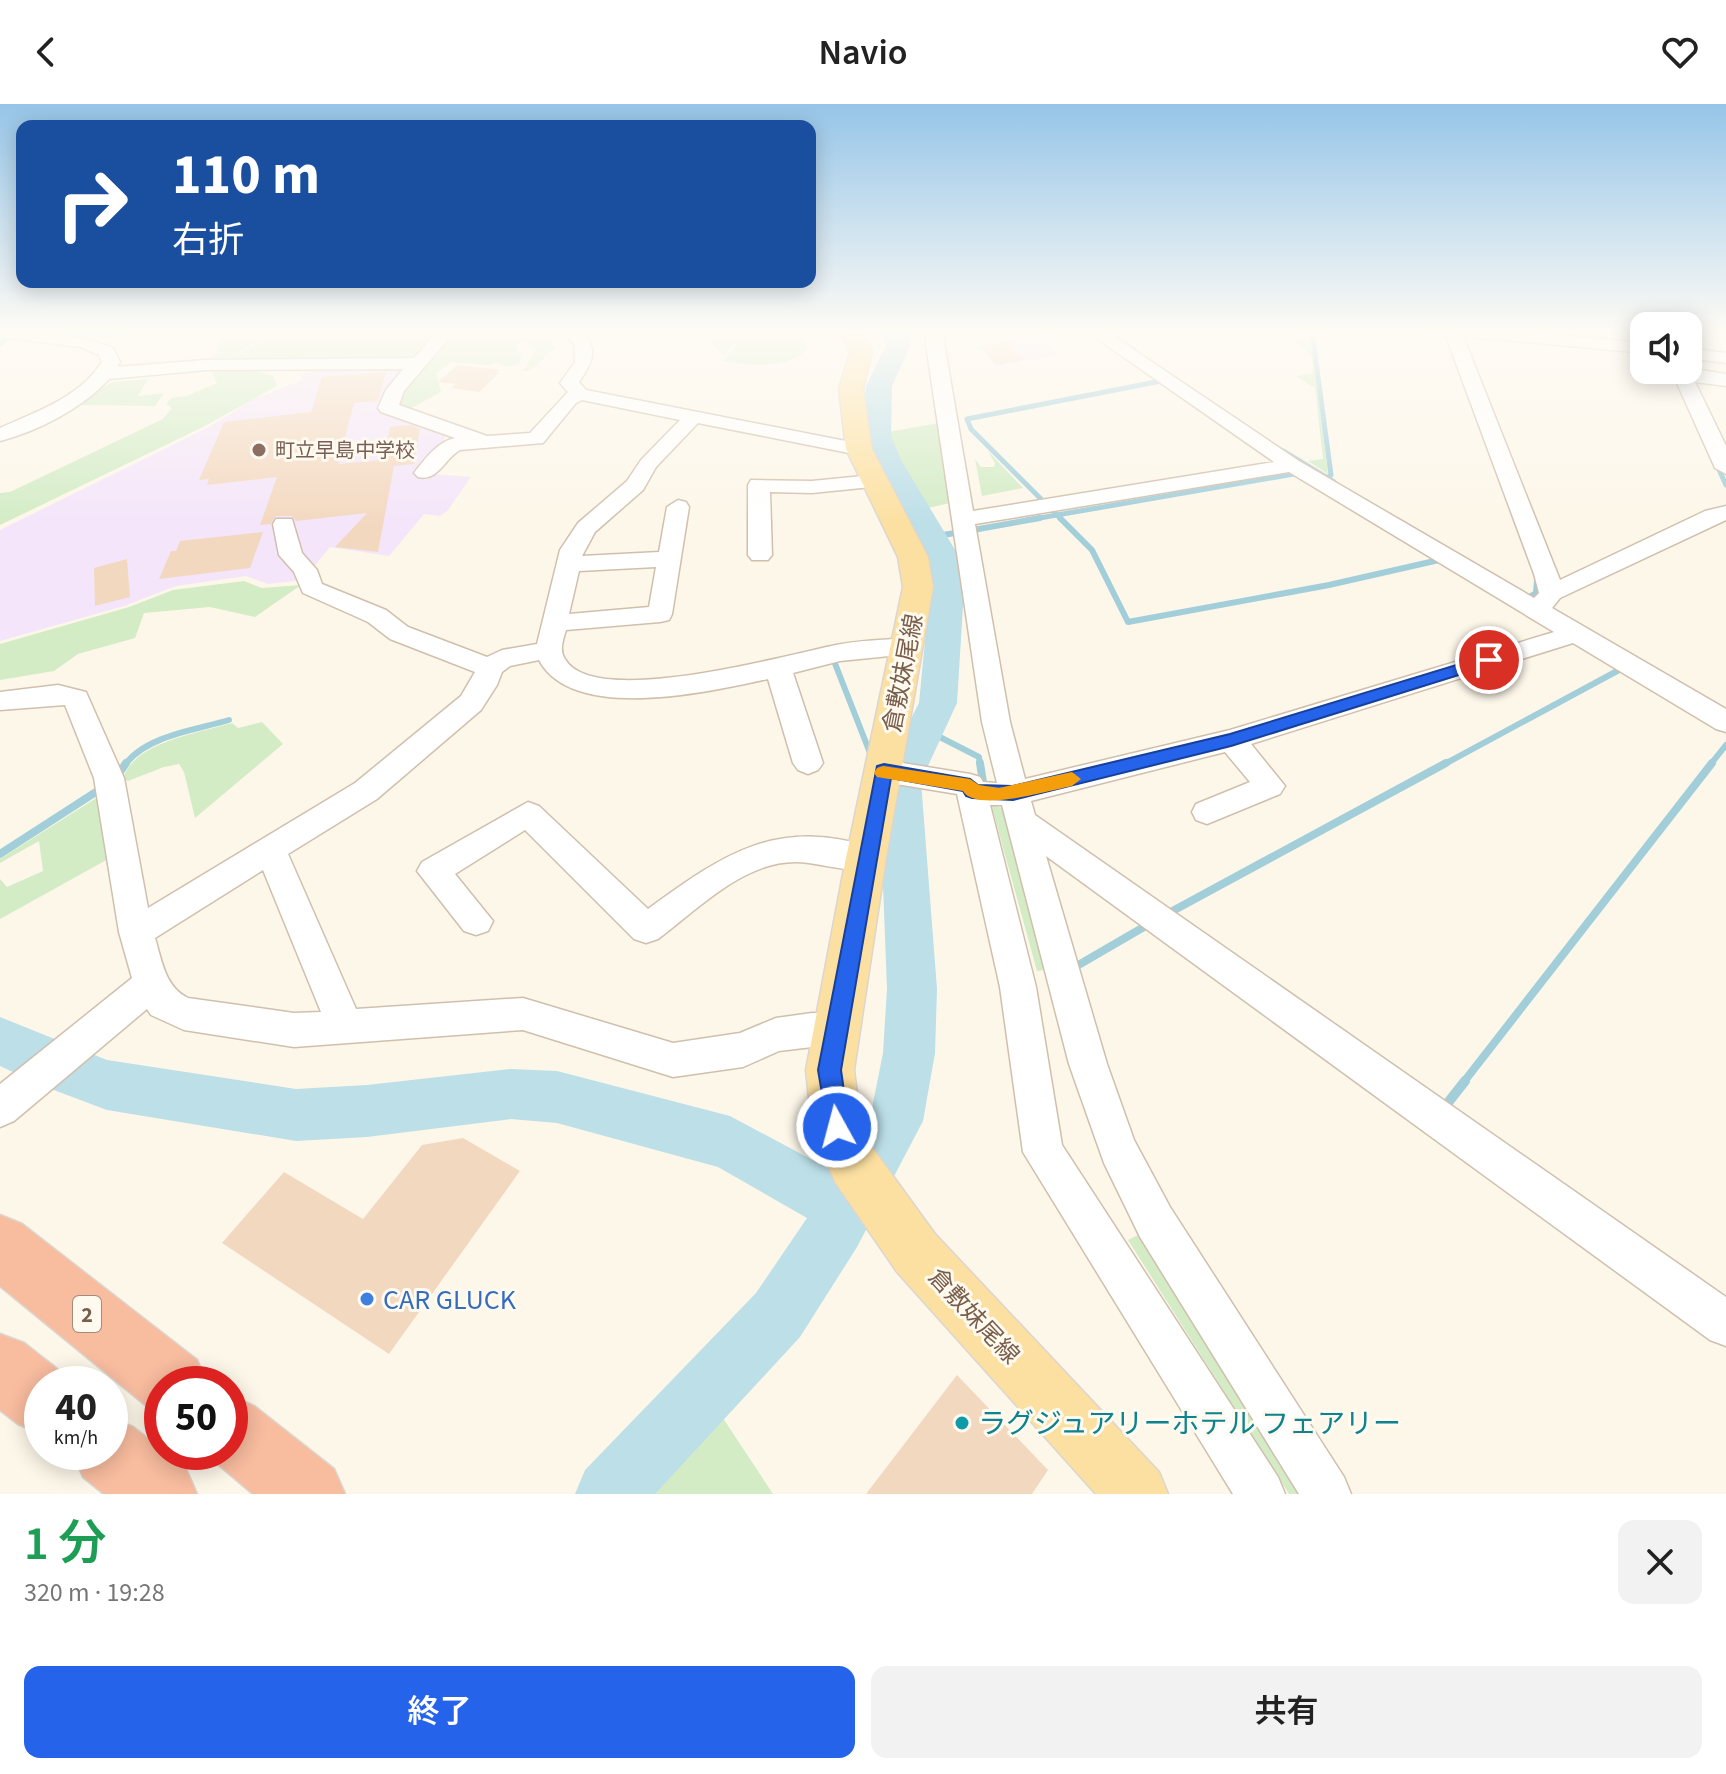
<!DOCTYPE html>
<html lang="ja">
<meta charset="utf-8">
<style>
:root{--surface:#fff;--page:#f2f2f2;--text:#222;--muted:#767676;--accent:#2563eb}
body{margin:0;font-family:"Source Sans 3","Noto Sans JP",sans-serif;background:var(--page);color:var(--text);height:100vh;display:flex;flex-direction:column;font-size:30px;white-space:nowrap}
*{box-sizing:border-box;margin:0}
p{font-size:26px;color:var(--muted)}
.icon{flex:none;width:44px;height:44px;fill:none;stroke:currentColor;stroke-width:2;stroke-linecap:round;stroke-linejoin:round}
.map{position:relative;height:1390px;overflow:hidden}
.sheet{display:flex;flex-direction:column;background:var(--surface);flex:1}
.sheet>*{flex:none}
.top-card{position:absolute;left:16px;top:16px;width:800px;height:168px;border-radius:16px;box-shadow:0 4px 20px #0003;background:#1a4fa0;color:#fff;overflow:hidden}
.buttons{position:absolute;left:1630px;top:208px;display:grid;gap:16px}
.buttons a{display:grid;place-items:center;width:72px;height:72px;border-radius:16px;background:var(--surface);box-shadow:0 4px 20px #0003;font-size:40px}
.speed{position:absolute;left:24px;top:1262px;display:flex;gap:16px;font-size:40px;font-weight:700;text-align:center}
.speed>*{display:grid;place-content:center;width:104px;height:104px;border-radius:50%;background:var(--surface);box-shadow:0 4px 20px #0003;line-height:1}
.speed small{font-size:20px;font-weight:400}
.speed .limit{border:12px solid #d22;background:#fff;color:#111}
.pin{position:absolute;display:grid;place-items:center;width:68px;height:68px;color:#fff;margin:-34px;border:4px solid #fff;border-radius:50%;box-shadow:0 2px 8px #0007}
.me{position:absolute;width:88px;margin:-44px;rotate:353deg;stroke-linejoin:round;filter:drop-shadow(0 0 6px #0008)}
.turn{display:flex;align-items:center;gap:28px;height:168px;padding:0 24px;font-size:36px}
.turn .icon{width:104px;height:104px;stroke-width:2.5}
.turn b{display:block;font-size:56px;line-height:68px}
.round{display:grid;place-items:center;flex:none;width:84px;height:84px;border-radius:16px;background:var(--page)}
.overview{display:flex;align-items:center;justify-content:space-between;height:136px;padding:0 24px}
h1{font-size:48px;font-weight:600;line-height:60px;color:#1e9e55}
.cta{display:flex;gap:16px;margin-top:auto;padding:16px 24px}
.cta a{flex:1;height:92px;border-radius:16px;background:var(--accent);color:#fff;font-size:32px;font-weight:600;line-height:92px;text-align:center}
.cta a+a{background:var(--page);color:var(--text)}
header{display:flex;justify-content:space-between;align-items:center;height:104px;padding:0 24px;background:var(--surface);font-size:36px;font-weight:600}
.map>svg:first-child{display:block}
</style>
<header><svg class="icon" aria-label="back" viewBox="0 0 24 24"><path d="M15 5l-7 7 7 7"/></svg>Navio<svg class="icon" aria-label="heart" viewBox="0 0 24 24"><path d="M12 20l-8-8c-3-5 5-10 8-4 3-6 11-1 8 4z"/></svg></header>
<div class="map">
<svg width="1726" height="1390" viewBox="0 0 1726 1390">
<rect width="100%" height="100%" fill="#fdf7e9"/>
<g fill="#f4e5fa">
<polygon points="1062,227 1065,227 1048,230 1059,240 1050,242 1059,251 1109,242 1089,227 1112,242 997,262 977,242"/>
<polygon points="410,264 386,295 381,296 380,302 446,328 443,342 429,349 419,369 471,373 448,406 440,412 424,410 389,452 330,443 303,476 268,480 246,472 176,482 124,502 0,537 0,426 209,323 254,295 302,276 301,272 308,265"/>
</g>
<g fill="#d3ecc6">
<path d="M250 227H271L239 249 257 255 242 249 274 227H440C430 242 421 252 402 256L198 257 215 252 220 233 249 229Z"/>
<path d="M457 227 552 230 551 236 556 244 529 267H523L536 246 524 237 515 241 522 251 519 260C510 263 506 264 498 258L488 261 451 258 436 269 441 288 406 307 393 299 440 240 450 237Z"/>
<path d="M674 227H732L714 232 738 229 746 235 737 227H795L800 228 808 245C784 266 753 262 723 257L739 238 730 242 725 252 707 235 709 232C693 235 688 238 674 227Z"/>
<path d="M1308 231 1311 232 1328 370 1308 357 1323 355 1315 284 1296 272 1312 269C1316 251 1305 244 1292 235Z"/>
<polygon points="249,264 273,272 277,282 203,323 0,421 0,389 10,388 163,315 172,304 166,300 171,294 187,292 217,279 210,265"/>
<polygon points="148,275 138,292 164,289 155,302 76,301 112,278"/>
<polygon points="939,319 950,399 928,404 897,354 888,328"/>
<polygon points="987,346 1023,384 982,392 975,355 981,363 994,363 995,359"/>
<polygon points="244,477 262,484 301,481 255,513 210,503 144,509 135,534 78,550 54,567 0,576 0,540 129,503 173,486"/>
<path d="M262 618 283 640 195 714 184 668 179 660 164 663 128 677 123 675C133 638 199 629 232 619L238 624Z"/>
<polygon points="101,691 110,754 0,815 0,775 7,783 43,767 39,737 0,759 0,755"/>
<polygon points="991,700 1002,704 1010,713 1058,864 1037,867"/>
<polygon points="1148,1126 1313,1390 1289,1390 1128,1136"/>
<polygon points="715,1302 773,1390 632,1390"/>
</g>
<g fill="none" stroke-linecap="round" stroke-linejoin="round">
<g stroke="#a2ceda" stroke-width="5">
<polyline points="17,227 116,231"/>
<polyline points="1106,227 1134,246"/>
<polyline points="1312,227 1331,371 1327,374"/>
<polyline points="1425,227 1447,229"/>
<polyline points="0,240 14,229"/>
<polyline points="1283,347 1334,378"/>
<polyline points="1717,361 1726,381"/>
<polyline points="1028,416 1294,370"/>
<polyline points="1062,416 971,325 967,315 1161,277"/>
</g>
<g stroke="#a2ceda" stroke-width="6">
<polyline points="1060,414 1092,446 1128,518 1329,481 1439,456"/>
<polyline points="973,426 1040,414"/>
<polyline points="931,433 955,429 955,424"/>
<polyline points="1529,493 1536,489 1537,476"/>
<polyline points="834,557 872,654"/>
<polyline points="924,625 979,653 980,661"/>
<path d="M125 661C145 632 196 626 229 616"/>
<polyline points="1443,661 1619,566"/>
<polyline points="1710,661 1726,641"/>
</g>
<g stroke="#a2ceda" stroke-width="8">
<polyline points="980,659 984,685"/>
<polyline points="116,674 126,659"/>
<polyline points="0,750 102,684"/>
<polyline points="1167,810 1446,659"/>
<polyline points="1075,863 1149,820"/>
<polyline points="1463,979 1712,659"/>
</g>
<polyline stroke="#a2ceda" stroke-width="10" points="1443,1005 1465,977"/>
<polygon fill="#bcdfe8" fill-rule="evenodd" points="883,227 907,227 910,242 892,282 891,332 901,356 960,454 964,486 957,599 921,677 937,885 935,949 923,1017 857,1143 800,1233 655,1390 575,1390 585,1366 756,1189 807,1114 718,1063 557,1019 511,1015 367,1033 296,1037 107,1006 43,982 0,962 0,913 107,956 296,985 367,981 511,965 557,967 730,1012 835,1068 871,1009 883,949 887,885 879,677 919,599 930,486 928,454 871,356 863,332 866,282 886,242"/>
</g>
<g fill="#f3d8c0">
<polygon points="1006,238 1024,256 997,261 979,243"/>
<polygon points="458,261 500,266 496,269 499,269 479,288 451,284 456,280 438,278"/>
<polygon points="386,268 378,297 354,299 338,360 384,356 390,323 410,321 420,325 414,360 394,362 378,448 335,443 367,409 296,417 292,412 276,412 270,420 260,421 277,373 207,381 209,375 199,376 224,318 311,308 322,273"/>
<polygon points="263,428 250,464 159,475 171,447 176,447 180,437"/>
<polygon points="127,455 130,493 95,502 94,464"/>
<polygon points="463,1034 520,1067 389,1250 222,1139 284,1068 363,1115 422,1041"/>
<polygon points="957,1271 1048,1366 1032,1390 866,1390"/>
</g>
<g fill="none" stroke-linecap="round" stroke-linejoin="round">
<g stroke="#d0bfad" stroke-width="3">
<g id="minor">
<path d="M0 227C39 227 77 229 113 244L120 258 117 263 206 256 414 254 438 227H455L404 287 399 301 487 332 530 329 568 288 560 279 575 258 574 239 556 227H582C599 245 592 260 579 278L586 286 866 341 869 345 859 351 698 319 656 363 643 386 595 428 582 452 659 448 667 403 678 396 686 398 689 403 672 510 669 516 660 518 566 526C563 536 559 546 565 555 594 606 790 550 836 541 860 536 885 536 909 534L918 536 922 542 918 548 909 550 840 557 793 569 823 659 818 666 808 670 798 666 793 659 768 575C712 587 573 620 539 556L510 562 502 568 497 581 481 606 377 695 288 750 356 905 523 894 673 939 740 929 776 914 812 909 836 910 849 915 854 927 849 939 836 944 812 943 779 947 743 963 673 973 523 926 294 943 184 926 151 911 147 905 14 1017 0 1023V980L132 874 119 828 94 674 65 601 0 606V588L58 581 86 588 124 674 148 804 355 679 461 592 475 568 390 535 368 518 303 489 294 468 279 451 273 420 276 415H292L302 449 317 466 322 480 386 506 408 523 487 553 502 546 537 540 560 446 578 419 627 377 641 356 680 316 582 296 576 299 543 339 460 346C444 355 438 378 418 373L414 369C425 355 437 338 455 334L381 308 378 304 386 286 403 265 206 266 109 275C83 304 38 327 0 337V324C37 307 79 294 102 258L99 251 80 243 0 233ZM656 463 649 503 569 510 579 467ZM263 766 321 908 294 909 188 894C165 883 162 857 155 834Z"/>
<path d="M924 227H942L973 407 1274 358 1086 227H1106L1299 357 1534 494 1539 489 1534 470 1444 227H1516L1644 239V249L1463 232 1560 476 1705 407 1726 402V416L1560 494 1552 504 1726 605V628L1716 625 1573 539 1251 640 1285 682 1280 690 1207 720 1196 716 1192 708 1196 700 1250 678 1225 648 1031 697 1035 711 1726 1193V1242L1710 1236 1046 752 1107 960 1134 1036 1170 1103 1344 1373 1351 1390H1299L1140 1133 1104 1059 1069 960 1002 701H990L1036 883 1062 1041 1278 1373 1285 1390H1233L1023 1048 1000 883 957 690 884 678 874 675 869 667 874 659 884 656 970 670 980 673 983 678 997 679 982 618ZM1289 368 1554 528 1230 626 1025 675 1010 618 975 420Z"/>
<polygon points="1688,244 1726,249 1726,259 1688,254"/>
<polygon points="1688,264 1726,270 1726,282 1695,278 1726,342 1726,370 1715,364 1671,266"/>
<polygon points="873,371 881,372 884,377 881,382 812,389 770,388 772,451 768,456 752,456 748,451 748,381 751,376 812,377"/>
<path d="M528 698 539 702 648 805C725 749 778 712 877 745L882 754 877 763C853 771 823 759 797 758 744 757 698 805 658 835L646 839 634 835 525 726 455 770 493 817 488 827 476 831 464 827 417 767 422 758Z"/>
</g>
</g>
<g stroke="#dcd5d0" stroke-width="3">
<polygon id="major" points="840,227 862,227 872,248 863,285 872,345 928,453 933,483 886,754 854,966 861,1021 871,1042 935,1130 1159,1368 1168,1390 1096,1390 897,1168 835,1078 812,1023 806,966 846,754 903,483 898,453 846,345 839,285 850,248"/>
</g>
<g stroke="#dcd5d0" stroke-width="3">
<g id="highway">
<polygon points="0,1111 22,1120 197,1256 207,1280 162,1280 162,1309 149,1304 0,1182"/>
<polygon points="0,1230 24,1239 66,1272 69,1280 42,1280 42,1330 18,1320 0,1306"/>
<polygon points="230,1291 254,1302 334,1365 345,1390 253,1390 206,1350 205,1348 230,1348"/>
<polygon points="110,1314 133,1323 186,1365 197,1390 104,1390 83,1373 73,1348 110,1348"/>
</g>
</g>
<use href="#minor" fill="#fff" fill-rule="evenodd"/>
<use href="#major" fill="#fce0a1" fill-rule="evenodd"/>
<use href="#highway" fill="#f8bc9f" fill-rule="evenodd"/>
</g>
<linearGradient id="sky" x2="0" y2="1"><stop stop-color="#96c5e8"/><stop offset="0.54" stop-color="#fefbf5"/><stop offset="1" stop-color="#fefbf5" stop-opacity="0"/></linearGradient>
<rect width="1726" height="421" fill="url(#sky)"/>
<polygon fill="#2563eb" stroke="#184099" stroke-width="2" points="1489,551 1494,553 1494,560 1231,642 1013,696 972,694 966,692 963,687 891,674 841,966 849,1023 846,1031 837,1034 829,1031 818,966 877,662 884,660 970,675 978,681 1013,682 1230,630"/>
<path fill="#f59e0b" d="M883 662 970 675 979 681 999 684 1072 668 1081 675 1072 682C1050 686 976 709 963 687L877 673 874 669 877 664Z"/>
<circle fill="#8d6e63" stroke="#fffaf0" stroke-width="3" cx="259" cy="346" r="8"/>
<circle fill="#3f7fe0" stroke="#fffaf0" stroke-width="3" cx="367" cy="1195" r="8"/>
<circle fill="#0f9aa8" stroke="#fffaf0" stroke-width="3" cx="962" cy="1319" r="8"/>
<g text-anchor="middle" stroke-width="6" stroke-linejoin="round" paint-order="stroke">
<g font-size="20" fill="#785e54" stroke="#fffaf0" text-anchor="start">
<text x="275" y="353">町立早島中学校</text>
</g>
<rect fill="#fffaf0" stroke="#a18d7c" stroke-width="2" x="73" y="1192" width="28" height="36" rx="6"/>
<g font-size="22" font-weight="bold" fill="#795e4b">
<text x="87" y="1218">2</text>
</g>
<g font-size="24" fill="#795e4b" stroke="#fffaf0">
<text transform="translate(903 569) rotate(-79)" y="8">倉敷妹尾線</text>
<text transform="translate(974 1212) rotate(47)" y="8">倉敷妹尾線</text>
</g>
<g font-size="28" fill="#366cbe" stroke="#fffaf0" text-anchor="start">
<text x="383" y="1205">CAR GLUCK</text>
</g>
<g font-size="28" fill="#0d838f" stroke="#fffaf0" text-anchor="start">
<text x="978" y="1329">ラグジュアリーホテル フェアリー</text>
</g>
</g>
</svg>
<div class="buttons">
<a><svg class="icon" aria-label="sound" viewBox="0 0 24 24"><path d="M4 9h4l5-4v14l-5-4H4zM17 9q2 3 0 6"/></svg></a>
</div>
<div class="speed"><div>40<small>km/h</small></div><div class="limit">50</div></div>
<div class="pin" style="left:1489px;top:556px;background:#d93025"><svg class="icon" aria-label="arrive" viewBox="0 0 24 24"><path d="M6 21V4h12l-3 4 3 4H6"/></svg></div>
<svg class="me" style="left:837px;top:1023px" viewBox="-20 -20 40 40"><circle r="17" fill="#2563eb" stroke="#fff" stroke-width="3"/><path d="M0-11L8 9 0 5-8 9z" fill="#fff"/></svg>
<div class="top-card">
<div class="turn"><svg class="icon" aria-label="right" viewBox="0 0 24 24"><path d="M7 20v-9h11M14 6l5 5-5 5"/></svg><div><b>110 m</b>右折</div></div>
</div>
</div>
<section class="sheet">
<div class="overview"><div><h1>1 分</h1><p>320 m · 19:28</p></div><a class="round"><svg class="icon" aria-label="close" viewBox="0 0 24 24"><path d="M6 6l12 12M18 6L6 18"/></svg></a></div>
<div class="cta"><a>終了</a><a>共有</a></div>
</section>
